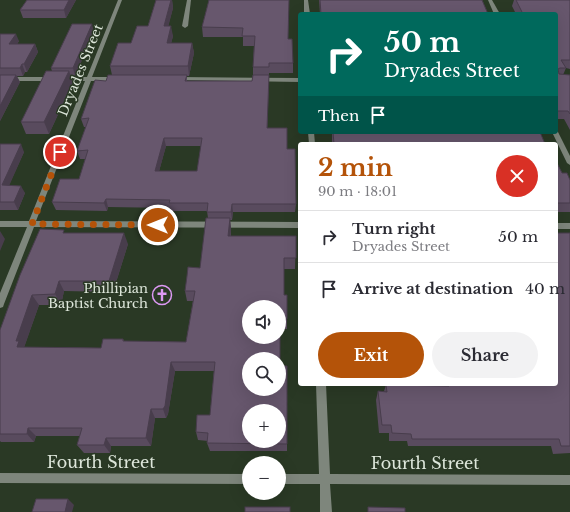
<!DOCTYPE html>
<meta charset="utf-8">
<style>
:root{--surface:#fff;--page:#f2f2f3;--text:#2b2b33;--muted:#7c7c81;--line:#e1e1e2;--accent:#b45309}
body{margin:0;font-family:"Libre Baskerville",serif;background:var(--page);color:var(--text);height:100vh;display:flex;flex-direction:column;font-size:15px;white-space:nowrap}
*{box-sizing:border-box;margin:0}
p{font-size:13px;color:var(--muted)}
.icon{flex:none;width:22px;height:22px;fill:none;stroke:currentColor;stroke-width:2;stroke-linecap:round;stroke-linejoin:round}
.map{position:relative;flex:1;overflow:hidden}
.sheet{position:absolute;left:298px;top:142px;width:260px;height:244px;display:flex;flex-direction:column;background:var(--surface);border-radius:4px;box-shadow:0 4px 16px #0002}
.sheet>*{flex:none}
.top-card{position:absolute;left:298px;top:12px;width:260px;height:122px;border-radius:4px;box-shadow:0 4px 16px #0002;background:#00695c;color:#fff;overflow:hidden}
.buttons{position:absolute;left:242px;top:300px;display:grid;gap:8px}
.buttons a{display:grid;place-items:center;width:44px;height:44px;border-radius:50%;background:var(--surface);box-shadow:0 4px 16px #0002;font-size:20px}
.pin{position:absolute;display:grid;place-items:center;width:34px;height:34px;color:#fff;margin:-17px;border:2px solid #fff;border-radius:50%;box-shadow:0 1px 4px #0007}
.me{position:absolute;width:44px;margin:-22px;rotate:270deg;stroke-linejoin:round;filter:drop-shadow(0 0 3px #0008)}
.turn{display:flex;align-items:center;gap:14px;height:84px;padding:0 20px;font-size:18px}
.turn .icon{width:52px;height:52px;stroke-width:2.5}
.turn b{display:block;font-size:28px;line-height:34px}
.then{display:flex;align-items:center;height:38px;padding:0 20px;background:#0003;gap:8px;font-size:15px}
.round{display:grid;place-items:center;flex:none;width:42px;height:42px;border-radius:21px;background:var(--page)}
.head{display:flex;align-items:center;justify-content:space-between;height:68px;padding:0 20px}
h1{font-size:24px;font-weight:700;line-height:30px;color:var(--accent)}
.button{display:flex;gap:8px;margin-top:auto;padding:8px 20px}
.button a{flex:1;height:46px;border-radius:24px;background:var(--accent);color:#fff;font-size:16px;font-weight:700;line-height:46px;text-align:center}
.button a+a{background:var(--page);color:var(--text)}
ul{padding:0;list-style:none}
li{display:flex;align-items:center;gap:12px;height:52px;padding:0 20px;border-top:1px solid var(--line)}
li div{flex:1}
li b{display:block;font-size:15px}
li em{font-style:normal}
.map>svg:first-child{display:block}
</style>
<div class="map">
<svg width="570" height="512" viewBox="0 0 570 512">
<rect width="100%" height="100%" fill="#2a3925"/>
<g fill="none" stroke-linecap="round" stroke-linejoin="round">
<polygon fill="#7e867c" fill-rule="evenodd" points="187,0 191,0 188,26 185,28 182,26"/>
<g fill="#7e867c" fill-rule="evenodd">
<polygon points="118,0 122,0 92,77 117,77 120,79 117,81 91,81 36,221 300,222 300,228 34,227 4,304 3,307 0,308 0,293 27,227 0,227 0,221 29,221 85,81 0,81 0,77 87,77"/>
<polygon points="304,0 308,0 310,14 304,14"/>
<polygon points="488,0 492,0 500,14 494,14"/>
<polygon points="177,77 300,78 300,82 175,80 174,79"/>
<polygon points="556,130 558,132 570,156 570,165 567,163 552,132 556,132"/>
<polygon points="308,132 314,132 315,144 309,144"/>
<rect x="556" y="223" width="14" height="6"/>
<polygon points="316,384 326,384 330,474 570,475 570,485 330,484 332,512 320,512 320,484 279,484 279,474 319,474"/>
<polygon points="0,473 249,474 249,484 0,483"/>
</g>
</g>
<g fill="#594b5e" fill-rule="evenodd">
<polygon points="27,0 76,0 66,18 23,18 20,10"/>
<path d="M156 0H172L173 8 168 26 173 36 171 43H192L194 53 189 76H187V81H252L253 75V67L254 46H243V37H203L202 27 209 0 288 39 293 63V73H269L267 128 287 149 296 204 295 212H233L232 220H230L231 229V236H296L295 269H284V295H287V329H280V366H287V451H210L207 443 208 441 198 440 196 432 210 415 214 371H175L168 414 166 418H155L151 446H111L110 453H84L77 445 80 436H36L34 442H1L0 441V330L66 233 128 244 113 292 64 291 61 305H39L24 347 101 348 123 339 124 341 186 342 193 301H187L185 291 200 268 208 218 207 211H171L170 208 108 207 107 211 56 210 52 202 79 179 86 159H80L77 151 86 127H84L81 119 106 81 112 75 110 66 131 43 148 26ZM166 146H201L197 171H159Z"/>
<polygon points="319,0 482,0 488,14 320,14"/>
<polygon points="514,0 570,0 570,69 566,68 563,75 570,75 570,130 564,119 556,119 556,14 516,14 512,6"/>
<polygon points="94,32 75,76 71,76 73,82 49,134 26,134 21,122 52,71 51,68"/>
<polygon points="0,34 19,41 17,44 35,44 38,52 27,72 25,72 23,76 17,76 20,82 0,121"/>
<polygon points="332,132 540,132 545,144 332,144"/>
<polygon points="0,144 24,152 9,185 25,193 18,210 0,210"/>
<polygon points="556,161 562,173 570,180 570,212 556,212"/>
<polygon points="570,233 570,453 553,454 551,446 408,446 407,441 389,441 389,433 379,433 376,400 378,391 384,391 386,385 443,386 443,384 556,384"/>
</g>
<g fill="#483d4c">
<polygon points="69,0 76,0 66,18 64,10"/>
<polygon points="171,0 172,0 173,8 166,36 164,26"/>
<polygon points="92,24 94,32 75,76 73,68"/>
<polygon points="171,26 173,36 169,53 167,43"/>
<polygon points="16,34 19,41 13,52 9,44"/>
<polygon points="192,43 194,53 189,76 188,66"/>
<polygon points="35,44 38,52 27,72 24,64"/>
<polygon points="22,64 25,72 23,76 20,68"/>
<polygon points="69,71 73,82 49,134 44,122"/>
<polygon points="16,75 20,82 0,121 0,106"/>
<polygon points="269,75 269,83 267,136 267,128"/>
<polygon points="164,138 166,146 157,179 155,171"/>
<polygon points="21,144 24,152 6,193 2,185"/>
<polygon points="21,186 25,193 18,210 14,202"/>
<polygon points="106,199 108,207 107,211 104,203"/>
<polygon points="232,204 233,212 232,220 231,212"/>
<polygon points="230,218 231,229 230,246 228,236"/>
<polygon points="0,231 5,239 0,251"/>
<polygon points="124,233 128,244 113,292 109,281"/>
<polygon points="59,281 64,291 61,305 55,294"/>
<polygon points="32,295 39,305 24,348 17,347 16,341"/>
<polygon points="171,362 175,371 168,414 166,418 163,409"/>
<polygon points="151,409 155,418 151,446 146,438"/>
<polygon points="28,428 36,436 34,442 27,434"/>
<polygon points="106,438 111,446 110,453 104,445"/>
<polygon points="68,499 74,505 72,512 65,512"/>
</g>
<g fill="#67576d" stroke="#483d4c" fill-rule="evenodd">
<polygon points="27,0 69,0 64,10 20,10"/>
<polygon points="156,0 171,0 164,26 171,26 167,43 192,43 188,66 110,66 118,43 131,43 137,26 148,26"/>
<polygon points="209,0 289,0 288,39 292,39 293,63 269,63 269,67 253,67 255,36 242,36 243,28 202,27"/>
<polygon points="320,0 482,0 488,14 321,14"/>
<polygon points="516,0 570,0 570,60 561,60 566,68 560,68 558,69 559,74 570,75 570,114 568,111 556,111 556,14 523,14"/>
<polygon points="72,24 92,24 73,68 51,68"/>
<polygon points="0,34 16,34 9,44 35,44 24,64 22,64 20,68 0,68"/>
<polygon points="46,71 69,71 44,122 21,122"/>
<polygon points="0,75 16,75 0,106"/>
<path d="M108 75H187L185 81H252L253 75H269L267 128H287V149H295L296 204H232L231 212H207L208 203H169L170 200 106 199 104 203 52 202 60 179H79L88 150 77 151 89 118 81 119 95 80 106 81ZM164 138H202L197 171H155Z"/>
<polygon points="333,132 540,132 545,144 334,144"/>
<polygon points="0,144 21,144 2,185 21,186 14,202 0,202"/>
<polygon points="556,161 562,173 567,173 570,180 570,203 556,203"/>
<path d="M206 218H230L228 236H296V258H284V295H287V319H280V366H287V444L207 443 208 433 196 432 197 415H210L215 362H171L165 406 163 409H151L146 438H106L104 445H77L82 428H28L27 434H0V330L20 275 40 229 64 230 63 233H124L109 281H59L55 294 32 295 16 341H19L17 347 101 348 103 339H123V341L186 342 195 291H185L187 276 188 267 200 268ZM249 307H279V337H249ZM249 359H279V389H249ZM249 411H279V441H249Z"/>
<polygon points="556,233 570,233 570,446 561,446 559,439 412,439 411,434 392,433 391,425 382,425 378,391 387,392 386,385 449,386 449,384 556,384"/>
<polygon points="36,499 68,499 65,512 32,512"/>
<rect x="245" y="507" width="45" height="5"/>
<polygon points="368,507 405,508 405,512 368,512"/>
</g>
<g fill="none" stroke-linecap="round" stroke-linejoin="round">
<polyline stroke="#b45309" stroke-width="7" stroke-dasharray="0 12.6" points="60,152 32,224 158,225"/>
</g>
<defs>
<g id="church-ring" transform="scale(1)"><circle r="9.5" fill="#2a3925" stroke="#dd99f4" stroke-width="1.5"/><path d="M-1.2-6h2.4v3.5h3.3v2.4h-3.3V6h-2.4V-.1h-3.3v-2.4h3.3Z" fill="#dd99f4"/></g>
</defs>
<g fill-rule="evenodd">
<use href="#church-ring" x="162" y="295"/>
</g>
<g text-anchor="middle" stroke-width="3" stroke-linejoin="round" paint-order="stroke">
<g font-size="13" fill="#dde6da" stroke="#2a3925">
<text transform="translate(80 70) rotate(-68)" y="5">Dryades Street</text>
</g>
<g font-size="13" fill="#dde6da" stroke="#2a3925" text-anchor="end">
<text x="148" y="293">Phillipian<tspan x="148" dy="15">Baptist Church</tspan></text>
</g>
<g font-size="16" fill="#dde6da" stroke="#2a3925">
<text x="101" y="468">Fourth Street</text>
<text x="425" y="469">Fourth Street</text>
</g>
</g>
</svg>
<div class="buttons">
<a><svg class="icon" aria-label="sound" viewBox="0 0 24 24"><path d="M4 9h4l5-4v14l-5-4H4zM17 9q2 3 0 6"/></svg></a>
<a><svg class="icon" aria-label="search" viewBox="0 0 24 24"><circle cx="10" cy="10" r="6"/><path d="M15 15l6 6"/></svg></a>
<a>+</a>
<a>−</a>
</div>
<div class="pin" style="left:60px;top:152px;background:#d93025"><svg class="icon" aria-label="arrive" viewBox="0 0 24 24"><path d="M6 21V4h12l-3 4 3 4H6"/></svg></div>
<svg class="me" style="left:158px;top:225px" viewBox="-20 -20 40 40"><circle r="17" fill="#b45309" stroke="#fff" stroke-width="3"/><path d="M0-11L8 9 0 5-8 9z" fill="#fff"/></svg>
<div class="top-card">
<div class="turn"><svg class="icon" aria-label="right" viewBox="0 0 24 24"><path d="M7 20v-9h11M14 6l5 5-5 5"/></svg><div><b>50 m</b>Dryades Street</div></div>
<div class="then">Then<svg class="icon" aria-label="arrive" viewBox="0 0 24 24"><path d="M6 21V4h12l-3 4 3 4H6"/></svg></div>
</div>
<section class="sheet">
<div class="head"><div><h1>2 min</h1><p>90 m · 18:01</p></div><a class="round" style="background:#d93025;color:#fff"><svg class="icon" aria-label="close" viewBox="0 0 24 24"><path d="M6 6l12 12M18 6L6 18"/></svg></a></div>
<ul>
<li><svg class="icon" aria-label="right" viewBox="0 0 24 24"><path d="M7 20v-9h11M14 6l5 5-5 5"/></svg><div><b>Turn right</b><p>Dryades Street</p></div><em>50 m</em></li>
<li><svg class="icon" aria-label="arrive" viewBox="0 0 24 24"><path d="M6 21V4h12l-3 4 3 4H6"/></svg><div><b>Arrive at destination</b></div><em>40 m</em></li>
</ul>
<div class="button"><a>Exit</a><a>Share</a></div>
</section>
</div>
